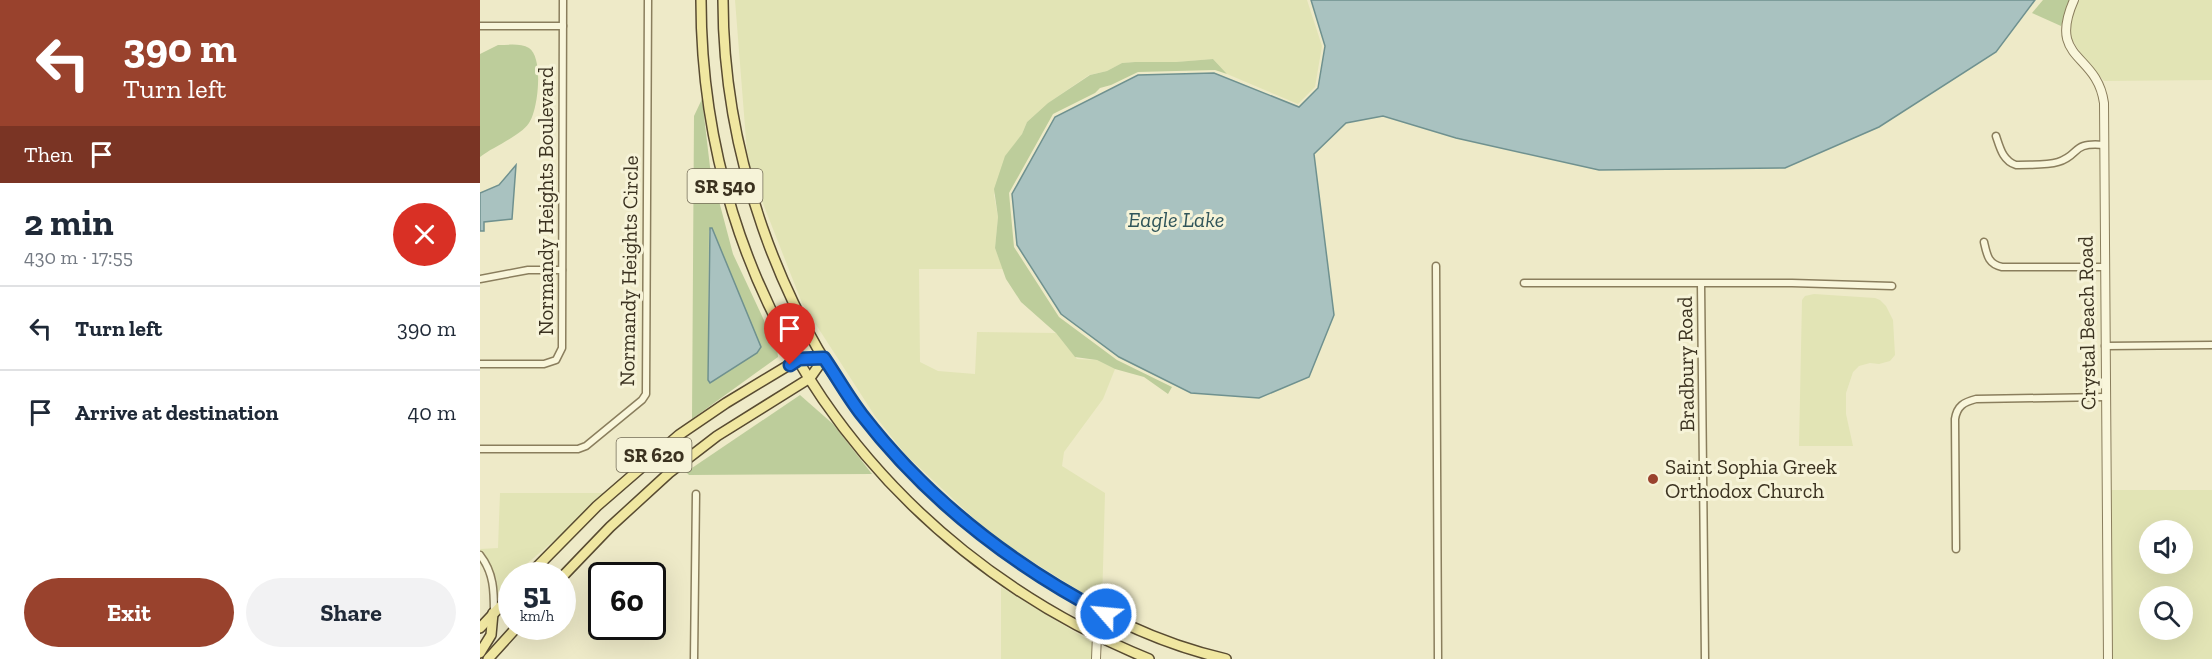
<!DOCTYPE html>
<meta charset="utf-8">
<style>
:root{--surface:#fff;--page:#f2f2f3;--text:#1f2937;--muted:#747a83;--line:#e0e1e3;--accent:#99422d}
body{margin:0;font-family:"Zilla Slab",serif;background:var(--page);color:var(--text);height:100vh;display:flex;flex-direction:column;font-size:22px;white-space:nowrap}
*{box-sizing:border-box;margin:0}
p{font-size:20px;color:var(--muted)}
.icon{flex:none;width:33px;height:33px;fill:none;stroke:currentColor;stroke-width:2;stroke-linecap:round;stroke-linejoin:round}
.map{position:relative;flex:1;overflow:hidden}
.panel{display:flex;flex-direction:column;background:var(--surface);width:480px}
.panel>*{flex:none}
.guide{background:#99422d;color:#fff;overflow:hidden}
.tools{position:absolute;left:1659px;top:520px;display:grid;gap:12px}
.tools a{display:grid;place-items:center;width:54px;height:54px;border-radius:50%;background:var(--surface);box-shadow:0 6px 24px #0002;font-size:30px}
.speed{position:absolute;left:18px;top:562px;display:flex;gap:12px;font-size:30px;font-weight:700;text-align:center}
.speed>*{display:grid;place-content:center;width:78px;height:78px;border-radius:50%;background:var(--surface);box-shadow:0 6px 24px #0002;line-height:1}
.speed small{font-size:15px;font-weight:400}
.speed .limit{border:3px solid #111;border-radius:9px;background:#fff;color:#111}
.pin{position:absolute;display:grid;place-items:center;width:51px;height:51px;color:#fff;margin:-62px -26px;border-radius:50% 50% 50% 0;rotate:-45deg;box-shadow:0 0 6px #0007}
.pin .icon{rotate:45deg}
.me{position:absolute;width:66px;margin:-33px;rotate:297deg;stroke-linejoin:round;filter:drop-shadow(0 0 4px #0008)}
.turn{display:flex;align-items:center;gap:21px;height:126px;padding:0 24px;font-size:27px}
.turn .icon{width:78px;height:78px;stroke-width:2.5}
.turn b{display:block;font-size:42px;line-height:51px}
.then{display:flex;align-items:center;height:57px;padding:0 24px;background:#0003;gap:12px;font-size:22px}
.round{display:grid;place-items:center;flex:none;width:63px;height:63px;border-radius:32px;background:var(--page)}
.headline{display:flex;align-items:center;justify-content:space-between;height:102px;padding:0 24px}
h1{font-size:36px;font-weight:700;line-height:45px}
.button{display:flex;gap:12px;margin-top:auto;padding:12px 24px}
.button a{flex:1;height:69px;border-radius:36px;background:var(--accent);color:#fff;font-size:24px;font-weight:700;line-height:69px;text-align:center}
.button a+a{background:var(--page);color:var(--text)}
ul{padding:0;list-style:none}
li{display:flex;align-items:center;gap:18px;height:84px;padding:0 24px;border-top:2px solid var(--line)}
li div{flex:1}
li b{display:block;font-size:22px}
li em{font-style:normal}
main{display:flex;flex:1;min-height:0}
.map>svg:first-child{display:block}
</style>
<main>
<section class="panel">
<div class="guide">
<div class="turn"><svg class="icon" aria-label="left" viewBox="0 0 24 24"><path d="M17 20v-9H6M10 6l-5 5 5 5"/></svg><div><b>390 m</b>Turn left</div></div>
<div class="then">Then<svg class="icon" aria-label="arrive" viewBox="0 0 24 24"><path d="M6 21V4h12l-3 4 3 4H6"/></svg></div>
</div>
<div class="headline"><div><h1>2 min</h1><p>430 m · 17:55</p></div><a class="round" style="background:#d93025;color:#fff"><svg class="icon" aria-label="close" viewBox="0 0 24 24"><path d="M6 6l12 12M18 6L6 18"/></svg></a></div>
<ul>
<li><svg class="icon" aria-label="left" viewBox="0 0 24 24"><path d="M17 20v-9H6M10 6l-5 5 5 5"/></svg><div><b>Turn left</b></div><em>390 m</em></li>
<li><svg class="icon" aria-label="arrive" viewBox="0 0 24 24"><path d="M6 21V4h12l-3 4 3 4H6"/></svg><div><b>Arrive at destination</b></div><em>40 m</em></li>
</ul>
<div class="button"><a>Exit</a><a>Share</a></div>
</section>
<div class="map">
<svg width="1732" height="659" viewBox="0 0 1732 659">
<rect width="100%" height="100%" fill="#eeeac8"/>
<g fill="#e2e4b5" fill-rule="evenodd">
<polygon points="255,0 827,0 842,46 835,87 818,104 747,74 733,59 696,62 655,62 642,63 627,71 609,75 568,103 547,122 542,134 526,156 514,195 518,217 515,248 523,269 439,269 440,362 458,371 495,374 497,332 576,333 597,359 617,360 635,369 623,399 584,452 582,466 625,493 622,605 515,538 426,455 395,416 322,303 268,165"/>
<polygon points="1597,0 1732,0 1732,80 1624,81 1602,55 1589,35 1588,28"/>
<polygon points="1334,294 1395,298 1400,300 1406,306 1413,320 1415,355 1410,361 1399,364 1390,363 1379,366 1373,372 1366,393 1366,414 1373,446 1319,446 1322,300 1325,296"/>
<path d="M1630 490H1732V659H1632ZM1670 531H1702V564H1670ZM1670 597H1702V630H1670Z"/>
<polygon points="20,493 125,493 82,534 32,576 17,593 17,581 9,561 0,549 18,548"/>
<polygon points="521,587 613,643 613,659 521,659"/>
</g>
<g fill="#bdcd9b" fill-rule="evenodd">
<polygon points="1563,0 1590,0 1581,26 1552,13"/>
<path d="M18 45C28 45 41 43 49 48 64 58 58 111 49 123 39 137 14 146 0 157V54Z"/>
<polygon points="733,59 747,74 735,70 658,72 631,85 620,88 615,93 573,114 529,193 534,247 579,317 637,360 692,387 688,394 664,377 635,369 617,360 595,357 576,333 541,302 526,279 515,248 518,217 514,189 525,156 542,134 547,122 568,103 610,75 627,71 642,63 655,62 696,62"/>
<path d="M222 99 230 167 253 254 297 348 298 357 212 419 214 116ZM232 228 281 347 277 353 230 383 228 380 229 231Z"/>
<polygon points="320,395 353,424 392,474 209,475 206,472"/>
</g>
<g fill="#a9c2c0" stroke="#6f918f" stroke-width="1.5">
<polygon points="831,0 1555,0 1516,52 1399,127 1305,168 1119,170 976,138 903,116 866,123 834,154 854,315 829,377 779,398 711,393 639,357 581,314 537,245 532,194 575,117 658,75 734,73 819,107 838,88 845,46"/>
<polygon points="36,165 32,219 4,222 4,231 0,231 0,193 19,185"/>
<polygon points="230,228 232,228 281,347 277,353 230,383 228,380"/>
</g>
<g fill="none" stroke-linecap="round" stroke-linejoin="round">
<g stroke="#8a7e5d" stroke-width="9">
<g id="minor">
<polyline points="0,26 83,26"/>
<path d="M1516 136C1520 148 1523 161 1536 165 1549 164 1565 166 1578 162 1601 155 1590 142 1624 145"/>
<path d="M1504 242C1507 255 1508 264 1522 267H1624"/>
<polyline points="956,266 958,659"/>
<polyline points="0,279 48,270 82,270"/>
<polyline points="1044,283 1312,283 1412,286"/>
<polyline points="1221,284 1225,659"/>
<polyline points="1625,346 1732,345"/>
<polyline points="0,364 64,364 76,360 82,348 83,0"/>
<polyline points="0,449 98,449 106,446 162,400 166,394 168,0"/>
<path d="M1476 549 1475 419C1477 406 1484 402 1496 399L1626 397"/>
<path d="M0 555C14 573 14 591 14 613"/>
<polyline points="214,659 216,494"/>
</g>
</g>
<g stroke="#8a7e5d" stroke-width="10">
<g id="tertiary">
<path d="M1594 0C1567 61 1617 52 1624 103L1628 659"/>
<polyline points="616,659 617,635 626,614"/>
</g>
</g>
<g stroke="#584b31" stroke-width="12">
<g id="primary">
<path d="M221 0C221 296 396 548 669 659"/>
<path d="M243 0C243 150 298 313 394 430 438 484 491 529 549 568 608 609 676 643 746 659"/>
<polyline points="48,576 117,506 199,435 246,403 319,359 344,358"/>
<polyline points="82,577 130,527 189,473 237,436 330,378 344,358"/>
<polyline points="0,628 32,594"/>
<polyline points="0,653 11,635 13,613"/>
<polyline points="8,659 37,627"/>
</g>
</g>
<use href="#minor" stroke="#f9f6db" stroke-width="6"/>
<use href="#tertiary" stroke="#f9f6db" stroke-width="8"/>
<use href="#primary" stroke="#f0e7a1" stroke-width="9"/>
</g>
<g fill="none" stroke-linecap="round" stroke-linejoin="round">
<g stroke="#114b97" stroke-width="15">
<path id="route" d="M310 365 319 359 344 358C357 377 368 397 382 415 447 499 532 565 626 614"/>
</g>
<use href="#route" stroke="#1a73e8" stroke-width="10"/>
</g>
<circle fill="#99422d" stroke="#f6f3d8" stroke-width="2" cx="1173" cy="479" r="6"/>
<g text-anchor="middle" stroke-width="6" stroke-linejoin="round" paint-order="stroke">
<g fill="#f6f3d8" stroke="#736c57" stroke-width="1.5">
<rect x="207.5" y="169" width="75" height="34" rx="4.5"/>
<rect x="136.5" y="438" width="75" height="34" rx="4.5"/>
</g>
<g font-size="20" font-weight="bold" fill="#3b3220">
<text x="245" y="193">SR 540</text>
<text x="174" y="462">SR 620</text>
</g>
<g font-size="21" fill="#3b3220" stroke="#f6f3d8">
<text transform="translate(66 201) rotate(-90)" y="7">Normandy Heights Boulevard</text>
<text transform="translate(149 271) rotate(-89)" y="7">Normandy Heights Circle</text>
<text transform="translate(1607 323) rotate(-91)" y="7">Crystal Beach Road</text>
<text transform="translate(1206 364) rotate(-91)" y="7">Bradbury Road</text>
</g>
<g font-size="21" fill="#3b3220" stroke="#f6f3d8" text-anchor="start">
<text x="1185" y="474">Saint Sophia Greek<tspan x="1185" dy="24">Orthodox Church</tspan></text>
</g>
<g font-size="22" font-style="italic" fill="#30555a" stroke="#f6f3d8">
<text x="696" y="227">Eagle Lake</text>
</g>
</g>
</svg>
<div class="tools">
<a><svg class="icon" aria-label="sound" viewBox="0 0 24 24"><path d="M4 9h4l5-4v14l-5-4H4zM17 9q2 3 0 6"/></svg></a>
<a><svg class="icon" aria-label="search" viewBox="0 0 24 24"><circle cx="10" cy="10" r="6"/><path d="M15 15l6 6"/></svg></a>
</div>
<div class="speed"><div>51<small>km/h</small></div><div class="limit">60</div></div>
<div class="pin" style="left:310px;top:365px;background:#d93025"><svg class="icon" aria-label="arrive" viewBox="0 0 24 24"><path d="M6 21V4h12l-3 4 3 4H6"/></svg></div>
<svg class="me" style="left:626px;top:614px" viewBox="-20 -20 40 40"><circle r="17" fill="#1a73e8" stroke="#fff" stroke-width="3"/><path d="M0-11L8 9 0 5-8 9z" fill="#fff"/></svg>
</div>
</main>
